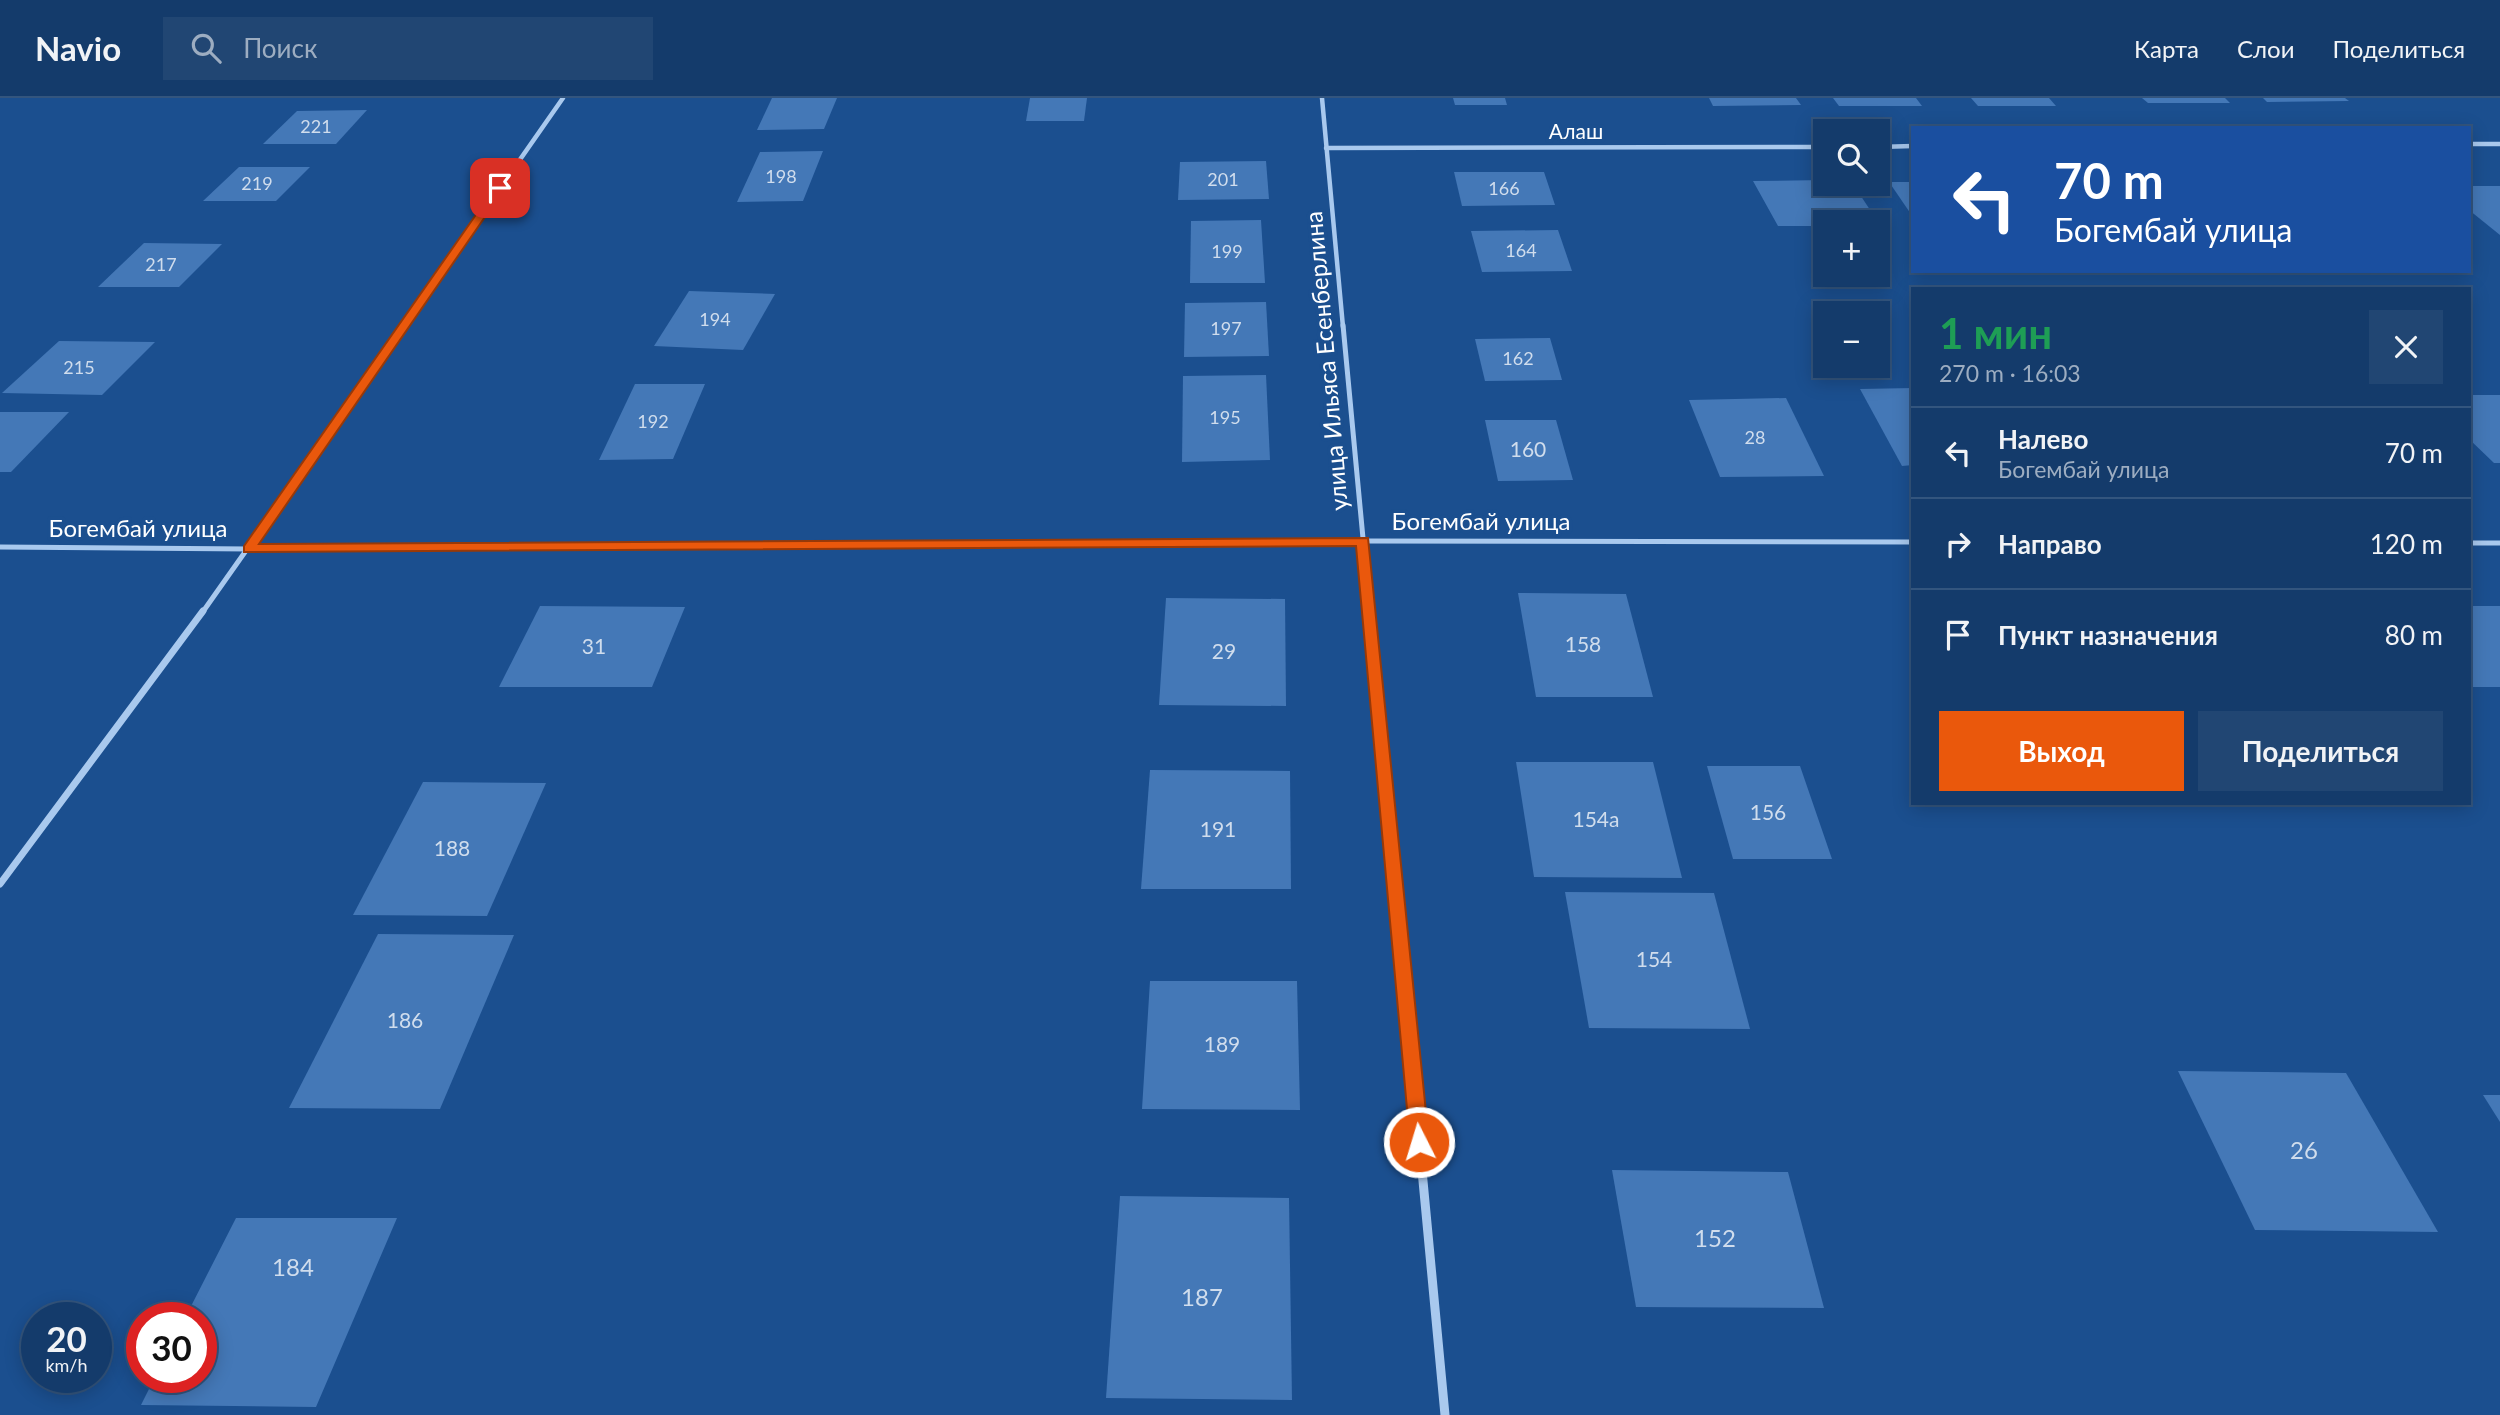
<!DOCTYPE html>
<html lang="ru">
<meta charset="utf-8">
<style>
:root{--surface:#143b6b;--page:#214673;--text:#f1f3f6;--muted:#9dadc1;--line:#33557e;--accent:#ea580c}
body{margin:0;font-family:Lato,sans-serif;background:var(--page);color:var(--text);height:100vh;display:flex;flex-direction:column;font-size:26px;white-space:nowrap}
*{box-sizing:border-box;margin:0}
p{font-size:23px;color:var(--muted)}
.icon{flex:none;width:38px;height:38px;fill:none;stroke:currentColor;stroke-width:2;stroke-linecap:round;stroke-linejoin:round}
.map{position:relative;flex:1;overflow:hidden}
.sheet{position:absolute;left:1911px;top:189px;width:560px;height:518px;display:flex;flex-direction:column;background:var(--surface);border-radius:0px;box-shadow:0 4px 18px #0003,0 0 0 2px var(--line)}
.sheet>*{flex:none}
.banner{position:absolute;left:1911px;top:28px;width:560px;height:147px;border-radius:0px;box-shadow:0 4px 18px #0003,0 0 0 2px var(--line);background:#1a4fa0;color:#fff;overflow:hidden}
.buttons{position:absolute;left:1813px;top:21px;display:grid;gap:14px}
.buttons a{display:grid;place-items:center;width:77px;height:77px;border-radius:0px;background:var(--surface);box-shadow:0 4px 18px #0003,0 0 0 2px var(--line);font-size:35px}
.speed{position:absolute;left:21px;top:1204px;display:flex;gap:14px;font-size:35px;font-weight:700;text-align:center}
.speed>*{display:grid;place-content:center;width:91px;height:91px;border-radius:50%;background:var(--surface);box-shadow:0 4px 18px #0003,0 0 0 2px var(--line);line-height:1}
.speed small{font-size:18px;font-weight:400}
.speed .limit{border:10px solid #d22;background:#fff;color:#111}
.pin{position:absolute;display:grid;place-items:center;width:60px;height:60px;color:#fff;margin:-30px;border-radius:14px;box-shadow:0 4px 10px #0006}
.me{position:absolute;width:77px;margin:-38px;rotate:355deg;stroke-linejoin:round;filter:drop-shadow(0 0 5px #0008)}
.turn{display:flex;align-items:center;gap:24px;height:147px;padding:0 28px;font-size:32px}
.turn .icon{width:91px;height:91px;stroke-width:2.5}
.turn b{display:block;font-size:49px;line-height:60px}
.round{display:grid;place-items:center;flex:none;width:74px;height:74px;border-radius:0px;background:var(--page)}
.summary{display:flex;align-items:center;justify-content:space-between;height:119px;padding:0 28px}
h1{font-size:42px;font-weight:700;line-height:52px;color:#1e9e55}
.action{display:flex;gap:14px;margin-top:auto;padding:14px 28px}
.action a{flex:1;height:80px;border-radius:0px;background:var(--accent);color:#fff;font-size:28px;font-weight:700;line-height:80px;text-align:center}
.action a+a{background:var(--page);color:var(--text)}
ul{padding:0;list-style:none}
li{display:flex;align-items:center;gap:21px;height:91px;padding:0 28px;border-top:2px solid var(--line)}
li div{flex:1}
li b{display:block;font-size:26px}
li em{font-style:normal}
header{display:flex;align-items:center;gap:42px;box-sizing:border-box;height:98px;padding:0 35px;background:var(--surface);border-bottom:2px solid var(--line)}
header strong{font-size:33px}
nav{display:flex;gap:38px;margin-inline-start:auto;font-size:24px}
.search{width:490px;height:63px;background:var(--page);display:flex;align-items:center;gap:18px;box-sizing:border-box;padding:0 24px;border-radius:0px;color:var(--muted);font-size:26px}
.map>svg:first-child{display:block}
</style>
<header>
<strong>Navio</strong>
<div class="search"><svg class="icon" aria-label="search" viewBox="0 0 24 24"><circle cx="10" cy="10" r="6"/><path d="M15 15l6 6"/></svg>Поиск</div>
<nav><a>Карта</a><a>Слои</a><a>Поделиться</a></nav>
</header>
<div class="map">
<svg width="2500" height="1317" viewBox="0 0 2500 1317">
<rect width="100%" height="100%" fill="#1b4f8f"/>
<g fill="#4478b7">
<polygon points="772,0 837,0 824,31 757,32"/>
<polygon points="1030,0 1087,0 1084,23 1026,23"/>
<polygon points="1453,0 1505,0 1507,7 1455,7"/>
<polygon points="1709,0 1796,0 1801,7 1713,8"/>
<polygon points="1833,0 1916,0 1922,8 1839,8"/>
<polygon points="1971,0 2049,0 2056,8 1978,8"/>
<polygon points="2142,0 2225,0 2230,5 2148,5"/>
<polygon points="2263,0 2345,0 2349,3 2267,4"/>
<polygon points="367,12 336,46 263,46 297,13"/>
<polygon points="823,53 803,103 737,104 760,54"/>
<polygon points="1266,63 1269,101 1178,102 1180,64"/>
<polygon points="239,69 310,69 276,103 203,103"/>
<polygon points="1454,74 1544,74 1555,107 1462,108"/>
<polygon points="1825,82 1825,86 1853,86 1878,124 1825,124 1825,128 1778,128 1753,83"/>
<polygon points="1889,84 1913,84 1913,119"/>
<polygon points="2469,88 2500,88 2500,137 2469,112"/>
<polygon points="1261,122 1265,185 1190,185 1191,123"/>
<polygon points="1558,132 1572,173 1482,174 1471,133"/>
<polygon points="144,145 222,146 179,189 98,189"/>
<polygon points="689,193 775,196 743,252 654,248"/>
<polygon points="1266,204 1269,258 1184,259 1185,205"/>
<polygon points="1550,240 1562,282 1485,283 1475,241"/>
<polygon points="59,243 155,244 102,297 2,295"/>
<polygon points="1266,277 1270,362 1182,364 1183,278"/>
<polygon points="635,286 705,286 673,361 599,362"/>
<polygon points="1913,290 1913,367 1902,368 1860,291"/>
<polygon points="2469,297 2500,297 2500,365 2494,365 2469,341"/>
<polygon points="1786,300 1824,378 1720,379 1689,302"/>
<polygon points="0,314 69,314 11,374 0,374"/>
<polygon points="1485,322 1556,322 1573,382 1498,383"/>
<polygon points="1518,495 1626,496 1653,599 1536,599"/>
<polygon points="1166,500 1285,501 1286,608 1159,607"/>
<polygon points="540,508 685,509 652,589 499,589"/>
<rect x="2469" y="508" width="31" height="81"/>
<polygon points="1516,664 1653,664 1682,780 1534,779"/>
<polygon points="1707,668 1800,668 1832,761 1733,761"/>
<polygon points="1150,672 1290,673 1291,791 1141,791"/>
<polygon points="423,684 546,685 487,818 353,817"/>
<polygon points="1565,794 1714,795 1750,931 1589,930"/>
<polygon points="378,836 514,837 440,1011 289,1010"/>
<polygon points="1150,883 1297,883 1300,1012 1142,1011"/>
<polygon points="2178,973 2346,975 2438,1134 2255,1132"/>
<polygon points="2483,997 2500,997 2500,1024"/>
<polygon points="1612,1072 1788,1074 1824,1210 1636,1209"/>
<polygon points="1120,1098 1289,1100 1292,1302 1106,1300"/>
<polygon points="236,1120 397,1120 316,1309 141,1307 155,1279 201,1279 201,1220 185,1220"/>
</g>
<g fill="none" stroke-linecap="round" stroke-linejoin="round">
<g stroke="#a9c9ee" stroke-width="4.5">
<polyline points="1322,0 1343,229"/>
<polyline points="2469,46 2500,46"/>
<polyline points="1878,49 1913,48"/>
<polyline points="1326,50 1825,49"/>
<polyline points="403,229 563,0"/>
</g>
<g stroke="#a9c9ee" stroke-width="5">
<polyline points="1343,227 1370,515"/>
<polyline points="2469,445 2500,445"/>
<polyline points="0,449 249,451 1363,443 1913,444"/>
<polyline points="202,515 405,227"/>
</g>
<g stroke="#a9c9ee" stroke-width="7">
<polyline points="1370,513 1403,872"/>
<polyline points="0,786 203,513"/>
</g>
<polyline stroke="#a9c9ee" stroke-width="9" points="1403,870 1445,1317"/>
</g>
<polygon fill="#ea580c" stroke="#983908" stroke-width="2" points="496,88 505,90 259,446 1368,440 1429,1044 1426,1050 1419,1053 1412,1050 1410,1044 1356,448 244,454 244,448"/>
<g text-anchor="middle" stroke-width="7" stroke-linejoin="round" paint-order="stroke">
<g font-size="18" fill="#d0dded">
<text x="316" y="35">221</text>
<text x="781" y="85">198</text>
<text x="1223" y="88">201</text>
<text x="257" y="92">219</text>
<text x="1504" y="97">166</text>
<text x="1521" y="159">164</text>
<text x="1227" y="160">199</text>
<text x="161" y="173">217</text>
<text x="715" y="228">194</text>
<text x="1226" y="237">197</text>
<text x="1518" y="267">162</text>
<text x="79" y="276">215</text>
<text x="1225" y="326">195</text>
<text x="653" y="330">192</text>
<text x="1755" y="346">28</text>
</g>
<g font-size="21" fill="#fff" stroke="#1b4f8f">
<text x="1576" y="41">Алаш</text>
</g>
<g font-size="21" fill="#d0dded">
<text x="1528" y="359">160</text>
<text x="1583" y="554">158</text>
<text x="594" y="556">31</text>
<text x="1224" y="561">29</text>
<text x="1768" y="722">156</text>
<text x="1596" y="729">154а</text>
<text x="1218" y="739">191</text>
<text x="452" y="758">188</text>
<text x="1654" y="869">154</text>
<text x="405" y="930">186</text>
<text x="1222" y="954">189</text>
</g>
<g font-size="24" fill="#fff" stroke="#1b4f8f">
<text transform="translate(1327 263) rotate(-95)" y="8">улица Ильяса Есенберлина</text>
<text x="1481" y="432">Богембай улица</text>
<text x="138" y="439">Богембай улица</text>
</g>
<g font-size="24" fill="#d0dded">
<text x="2304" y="1061">26</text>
<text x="1715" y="1149">152</text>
<text x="293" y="1178">184</text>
<text x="1202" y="1208">187</text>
</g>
</g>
</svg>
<div class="buttons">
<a><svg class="icon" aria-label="search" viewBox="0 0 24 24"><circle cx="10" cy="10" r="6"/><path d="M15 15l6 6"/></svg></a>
<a>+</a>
<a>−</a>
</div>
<div class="speed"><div>20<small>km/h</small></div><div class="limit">30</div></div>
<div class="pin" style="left:500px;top:90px;background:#d93025"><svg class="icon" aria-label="arrive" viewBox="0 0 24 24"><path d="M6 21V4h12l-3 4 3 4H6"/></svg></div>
<svg class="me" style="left:1419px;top:1044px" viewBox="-20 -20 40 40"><circle r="17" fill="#ea580c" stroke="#fff" stroke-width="3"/><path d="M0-11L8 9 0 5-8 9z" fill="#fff"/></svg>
<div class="banner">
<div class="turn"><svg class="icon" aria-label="left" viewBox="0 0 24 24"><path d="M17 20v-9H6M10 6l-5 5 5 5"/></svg><div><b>70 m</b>Богембай улица</div></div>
</div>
<section class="sheet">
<div class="summary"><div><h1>1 мин</h1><p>270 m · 16:03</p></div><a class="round"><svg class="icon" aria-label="close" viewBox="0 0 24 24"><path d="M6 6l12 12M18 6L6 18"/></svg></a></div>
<ul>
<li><svg class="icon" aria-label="left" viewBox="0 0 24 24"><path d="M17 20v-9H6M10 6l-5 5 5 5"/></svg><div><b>Налево</b><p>Богембай улица</p></div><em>70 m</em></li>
<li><svg class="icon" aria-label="right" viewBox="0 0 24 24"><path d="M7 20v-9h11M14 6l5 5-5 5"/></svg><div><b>Направо</b></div><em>120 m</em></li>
<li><svg class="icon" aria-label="arrive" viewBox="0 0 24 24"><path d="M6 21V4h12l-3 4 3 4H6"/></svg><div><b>Пункт назначения</b></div><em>80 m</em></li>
</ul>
<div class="action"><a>Выход</a><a>Поделиться</a></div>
</section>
</div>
